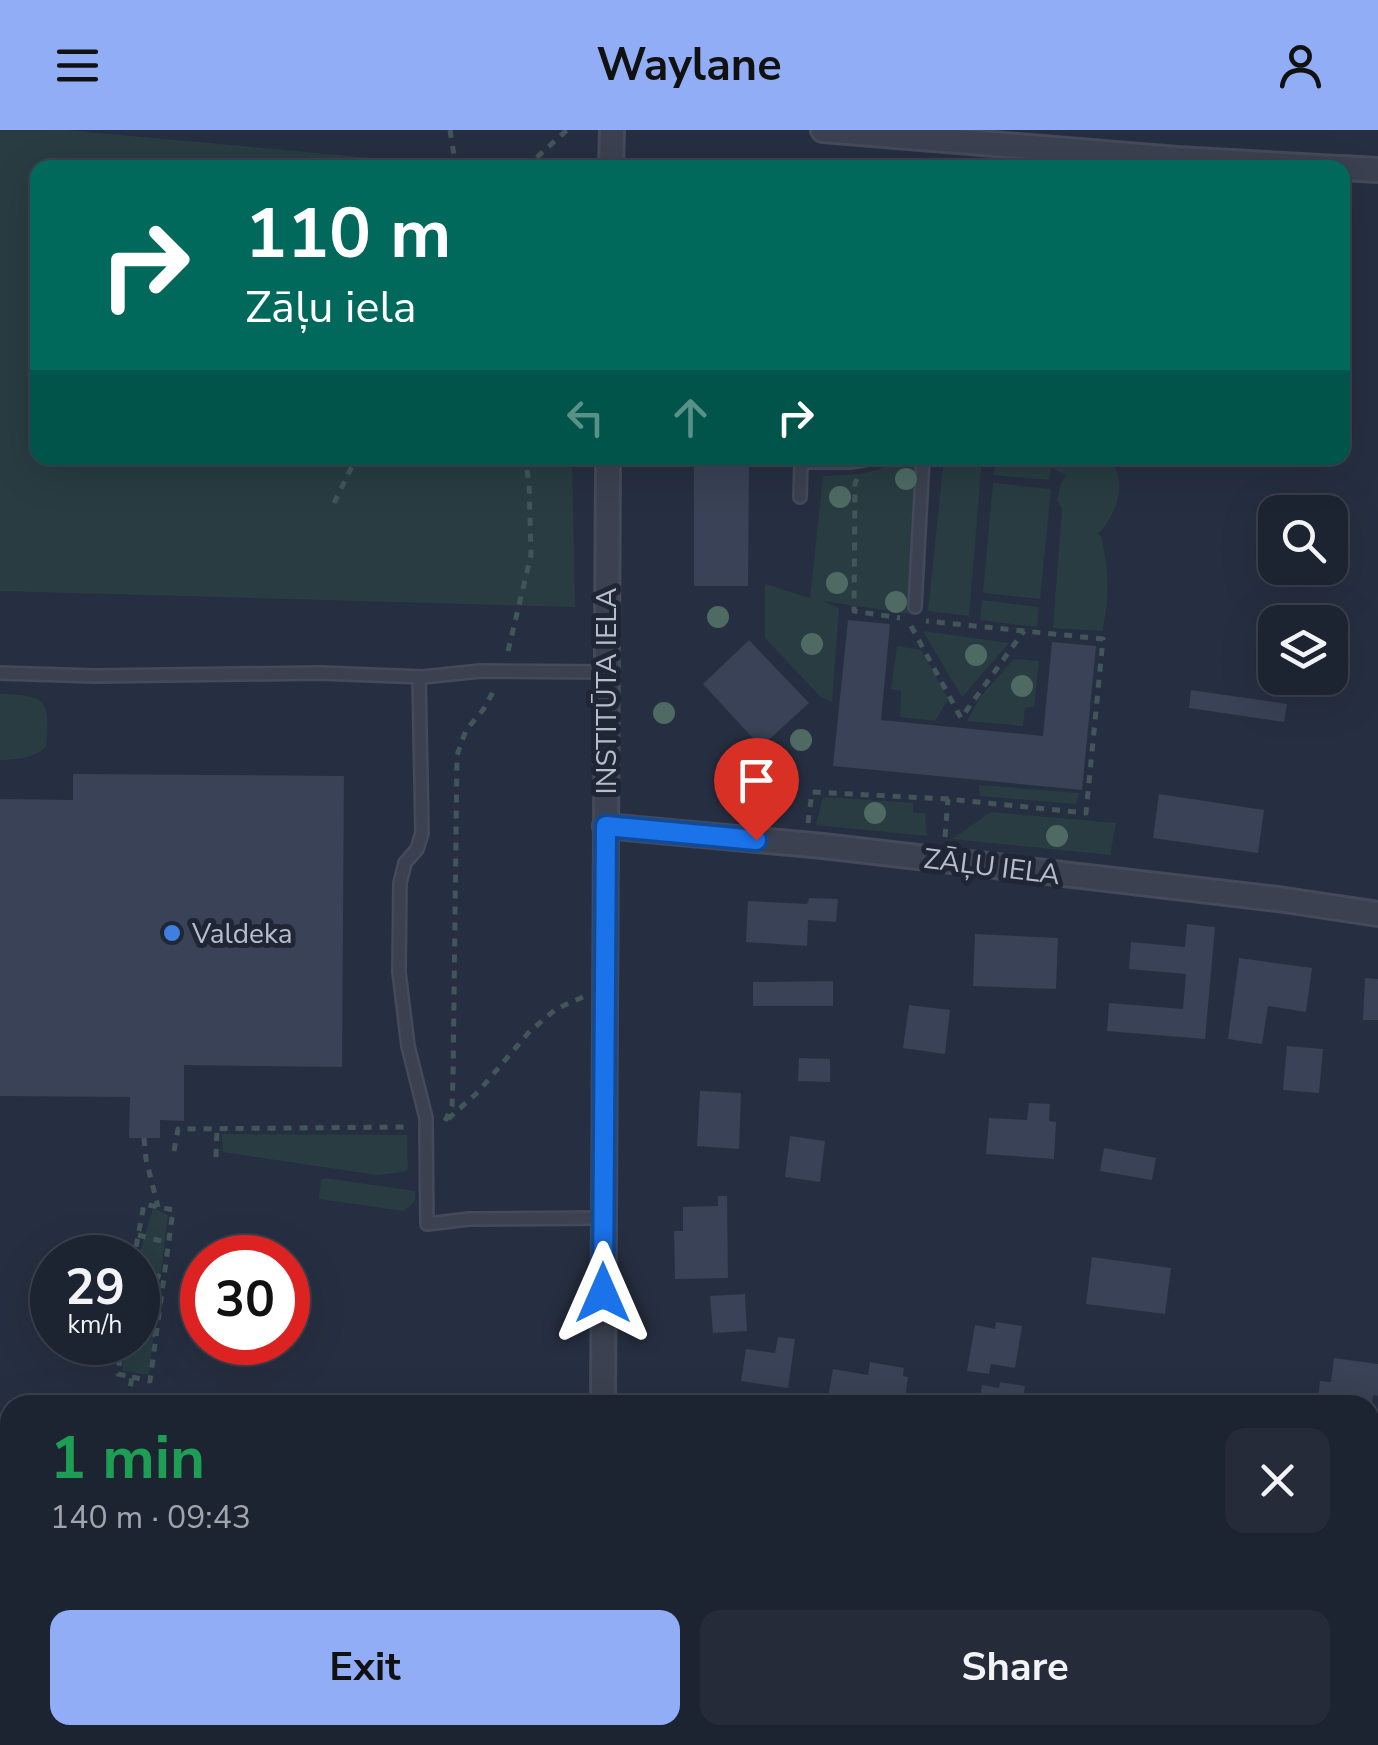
<!DOCTYPE html>
<meta charset="utf-8">
<style>
:root{--surface:#1c2331;--page:#252b39;--text:#f1f3f6;--muted:#a0a4ab;--line:#3a404d;--accent:#91adf6}
body{margin:0;font-family:"Nunito Sans",sans-serif;background:var(--page);color:var(--text);height:100vh;display:flex;flex-direction:column;font-size:38px;white-space:nowrap}
*{box-sizing:border-box;margin:0}
p{font-size:32px;color:var(--muted)}
.icon{flex:none;width:55px;height:55px;fill:none;stroke:currentColor;stroke-width:2;stroke-linecap:round;stroke-linejoin:round}
.map{position:relative;flex:1;overflow:hidden}
.drawer{position:absolute;left:0px;top:1265px;width:1380px;height:350px;display:flex;flex-direction:column;background:var(--surface);border-radius:30px 30px 0 0;box-shadow:0 10px 40px #0002,0 0 0 2px var(--line)}
.drawer>*{flex:none}
.banner{position:absolute;left:30px;top:30px;width:1320px;height:305px;border-radius:20px;box-shadow:0 10px 40px #0002,0 0 0 2px var(--line);background:#00695c;color:#fff;overflow:hidden}
.controls{position:absolute;left:1258px;top:365px;display:grid;gap:20px}
.controls a{display:grid;place-items:center;width:90px;height:90px;border-radius:20px;background:var(--surface);box-shadow:0 10px 40px #0002,0 0 0 2px var(--line);font-size:50px}
.speed{position:absolute;left:30px;top:1105px;display:flex;gap:20px;font-size:50px;font-weight:700;text-align:center}
.speed>*{display:grid;place-content:center;width:130px;height:130px;border-radius:50%;background:var(--surface);box-shadow:0 10px 40px #0002,0 0 0 2px var(--line);line-height:1}
.speed small{font-size:25px;font-weight:400}
.speed .limit{border:15px solid #d22;background:#fff;color:#111}
.pin{position:absolute;display:grid;place-items:center;width:85px;height:85px;color:#fff;margin:-102px -42px;border-radius:50% 50% 50% 0;rotate:-45deg;box-shadow:0 0 10px #0007}
.pin .icon{rotate:45deg}
.me{position:absolute;width:110px;margin:-55px;rotate:0deg;stroke-linejoin:round;filter:drop-shadow(0 0 8px #0008)}
.turn{display:flex;align-items:center;gap:35px;height:210px;padding:0 50px;font-size:45px}
.turn .icon{width:130px;height:130px;stroke-width:2.5}
.turn b{display:block;font-size:70px;line-height:85px}
.lanes{display:flex;align-items:center;height:95px;padding:0 50px;background:#0003;justify-content:center;gap:50px;direction:ltr}
.lanes .off{opacity:.35}
.round{display:grid;place-items:center;flex:none;width:105px;height:105px;border-radius:20px;background:var(--page)}
.head{display:flex;align-items:center;justify-content:space-between;height:170px;padding:0 50px}
h1{font-size:60px;font-weight:700;line-height:75px;color:#1e9e55}
.button{display:flex;gap:20px;margin-top:auto;padding:20px 50px}
.button a{flex:1;height:115px;border-radius:20px;background:var(--accent);color:#111;font-size:40px;font-weight:700;line-height:115px;text-align:center}
.button a+a{background:var(--page);color:var(--text)}
header{display:flex;justify-content:space-between;align-items:center;height:130px;padding:0 50px;background:var(--accent);color:#111;font-size:45px;font-weight:700}
.map>svg:first-child{display:block}
</style>
<header><svg class="icon" aria-label="menu" viewBox="0 0 24 24"><path d="M4 6h16M4 12h16M4 18h16"/></svg>Waylane<svg class="icon" aria-label="person" viewBox="0 0 24 24"><circle cx="12" cy="8" r="4"/><path d="M4 21q1-7 8-7t8 7"/></svg></header>
<div class="map">
<svg width="1378" height="1615" viewBox="0 0 1378 1615">
<rect width="100%" height="100%" fill="#262f41"/>
<g fill="#283c42">
<polygon points="0,0 66,0 471,37 38,38 38,328 572,328 575,477 0,461"/>
<polygon points="906,328 917,328 910,484 823,471 839,478 832,572 821,567 765,508 765,454 810,468 823,346 859,344 877,340"/>
<polygon points="944,328 982,328 969,486 928,481"/>
<path d="M998 328H1109C1129 351 1117 384 1098 404L1101 406C1109 437 1110 469 1102 501L1053 498 1062 379 1057 370 1061 353 1066 345 1051 338 1049 350 993 345Z"/>
<polygon points="993,353 1051,359 1040,469 983,463"/>
<polygon points="982,470 1039,477 1037,497 980,490"/>
<polygon points="923,501 1009,513 962,567"/>
<polygon points="897,516 921,520 948,569 935,591 900,587 901,561 891,559"/>
<polygon points="1014,529 1039,531 1034,577 1025,578 1023,596 967,591 981,566"/>
<path d="M0 564C47 565 50 570 46 617 34 628 16 630 0 630Z"/>
<polygon points="979,655 1079,663 1076,674 980,666"/>
<polygon points="823,667 913,673 913,683 925,683 927,706 816,695"/>
<polygon points="991,682 1116,693 1110,725 952,709"/>
<polygon points="222,1004 407,1005 408,1039 403,1042 377,1045 223,1022"/>
<polygon points="325,1048 415,1061 415,1071 404,1081 319,1069 321,1050"/>
<polygon points="153,1078 168,1085 149,1245 122,1241 126,1213 138,1212 138,1129"/>
<polygon points="112,1605 591,1605 591,1615 109,1615"/>
<polygon points="612,1605 1055,1605 1111,1615 612,1615"/>
</g>
<g fill="#394256">
<polygon points="694,328 749,328 748,456 694,456"/>
<polygon points="848,490 890,494 881,590 1043,606 1052,512 1096,516 1082,660 833,636"/>
<polygon points="749,510 809,573 761,617 703,554"/>
<polygon points="1191,560 1287,574 1284,592 1189,578"/>
<polygon points="73,644 344,646 342,937 184,935 184,991 160,990 160,1008 129,1008 130,967 0,966 0,669 73,670"/>
<polygon points="1159,664 1264,680 1258,723 1153,708"/>
<polygon points="809,768 838,769 836,792 808,790 807,816 746,812 748,771 807,774"/>
<polygon points="1187,794 1215,797 1205,909 1107,901 1109,873 1183,879 1186,844 1129,839 1131,812 1185,817"/>
<polygon points="975,804 1058,808 1056,859 973,856"/>
<polygon points="1239,828 1312,838 1306,882 1268,876 1262,914 1228,909"/>
<polygon points="1365,848 1378,849 1378,890 1363,890"/>
<polygon points="833,851 833,876 753,876 753,852"/>
<polygon points="909,875 950,880 945,924 903,918"/>
<polygon points="1287,916 1323,919 1319,963 1283,960"/>
<polygon points="799,928 830,929 830,952 798,951"/>
<polygon points="700,961 741,963 739,1019 697,1016"/>
<polygon points="1029,973 1050,974 1049,991 1056,992 1054,1029 986,1024 989,988 1027,990"/>
<polygon points="790,1006 825,1011 820,1052 785,1047"/>
<polygon points="1104,1018 1156,1028 1152,1050 1100,1041"/>
<polygon points="718,1066 727,1066 728,1148 675,1149 674,1101 683,1101 683,1077 718,1076"/>
<polygon points="1092,1127 1171,1138 1165,1184 1086,1174"/>
<polygon points="745,1164 747,1201 713,1203 710,1166"/>
<polygon points="996,1192 1022,1196 1015,1238 991,1234 989,1244 967,1241 975,1195 995,1199"/>
<polygon points="778,1207 795,1209 788,1258 741,1251 746,1219 775,1223"/>
<polygon points="1334,1228 1378,1234 1378,1266 1373,1265 1372,1275 1318,1269 1320,1251 1331,1252"/>
<polygon points="870,1232 904,1238 903,1246 908,1247 904,1275 875,1275 828,1267 833,1239 868,1245"/>
<polygon points="1000,1252 1025,1256 1022,1275 998,1275 999,1272 980,1269 982,1255 999,1258"/>
<polygon points="0,1499 10,1501 10,1558 0,1557"/>
</g>
<g fill="none" stroke-linecap="round" stroke-linejoin="round">
<g stroke="#444a5a" stroke-width="16">
<g id="lane">
<polyline points="800,367 801,332 850,332 875,328"/>
<polyline points="915,477 923,328"/>
<polyline points="0,543 95,546 320,543 423,547 480,541 607,542"/>
<polyline points="419,547 422,703 417,719 405,733 400,753 399,842 408,916 426,988 427,1094 469,1089 604,1088"/>
<polyline points="1370,1438 1378,1419"/>
<polyline points="0,1481 10,1482"/>
<polyline points="69,1615 71,1605"/>
</g>
</g>
<g stroke="#444a5a" stroke-width="28">
<g id="street">
<polyline points="823,0 1177,29 1338,38"/>
<polyline points="611,38 612,0"/>
<polyline points="1342,38 1378,40"/>
<polyline points="605,696 823,716 1278,769 1378,784"/>
<polyline points="603,1275 608,328"/>
</g>
</g>
<g stroke="#444a5a" stroke-width="40">
<g id="primary">
<polyline points="0,1371 10,1373"/>
<polyline points="1370,1578 1378,1579"/>
</g>
</g>
<g stroke="#425559" stroke-width="5" stroke-dasharray="8 8" stroke-linecap="butt">
<polyline points="450,0 456,38"/>
<polyline points="525,38 567,0"/>
<polyline points="857,349 855,353 854,481 900,488"/>
<polyline points="334,373 356,328"/>
<polyline points="911,496 961,588 1024,501"/>
<polyline points="508,521 531,425 529,353 525,328"/>
<polyline points="808,693 812,662 948,669 1086,683 1103,509 926,491"/>
<polyline points="945,707 948,669"/>
<polyline points="448,989 478,962 529,902 556,879 583,867"/>
<polyline points="445,991 452,976 453,949 457,625 466,600 483,580 494,560"/>
<polyline points="144,1008 146,1029 158,1077"/>
<polyline points="174,1021 178,999 408,997"/>
<polyline points="216,1027 217,999"/>
<polyline points="138,1105 169,1113"/>
<polyline points="138,1139 163,1148"/>
<polyline points="138,1198 156,1205"/>
<polyline points="122,1212 118,1244 132,1247 127,1275"/>
<polyline points="132,1247 150,1251 173,1080 144,1074 134,1128"/>
<polyline points="0,1427 10,1429"/>
<polyline points="1370,1515 1378,1516"/>
<polyline points="235,1605 242,1615"/>
<polyline points="635,1605 668,1615"/>
<polyline points="526,1615 526,1605"/>
<polyline points="784,1615 806,1605"/>
</g>
<use href="#lane" stroke="#3b4150" stroke-width="11"/>
<use href="#street" stroke="#3b4150" stroke-width="22"/>
<use href="#primary" stroke="#596070" stroke-width="35"/>
</g>
<g fill="#4e6a63">
<circle cx="906" cy="349" r="11"/>
<circle cx="840" cy="367" r="11"/>
<circle cx="837" cy="453" r="11"/>
<circle cx="896" cy="472" r="11"/>
<circle cx="718" cy="487" r="11"/>
<circle cx="812" cy="514" r="11"/>
<circle cx="976" cy="525" r="11"/>
<circle cx="1022" cy="556" r="11"/>
<circle cx="664" cy="583" r="11"/>
<circle cx="801" cy="610" r="11"/>
<circle cx="734" cy="658" r="11"/>
<circle cx="875" cy="683" r="11"/>
<circle cx="1057" cy="706" r="11"/>
</g>
<g fill="none" stroke-linecap="round" stroke-linejoin="round">
<g stroke="#114b97" stroke-width="25">
<polyline id="route" points="603,1163 606,696 756,710"/>
</g>
<use href="#route" stroke="#1a73e8" stroke-width="18"/>
</g>
<circle fill="#3f7fe0" stroke="#1f2636" stroke-width="4" cx="172" cy="803" r="10"/>
<g text-anchor="middle" stroke-width="10" stroke-linejoin="round" paint-order="stroke">
<g font-size="28" fill="#b7bdcb" stroke="#1f2636">
<text transform="translate(606 561) rotate(-90)" y="10">INSTITŪTA IELA</text>
<text transform="translate(992 736) rotate(7)" y="10">ZĀĻU IELA</text>
</g>
<g font-size="28" fill="#b7bdcb" stroke="#1f2636" text-anchor="start">
<text x="192" y="813">Valdeka</text>
</g>
</g>
</svg>
<div class="controls">
<a><svg class="icon" aria-label="search" viewBox="0 0 24 24"><circle cx="10" cy="10" r="6"/><path d="M15 15l6 6"/></svg></a>
<a><svg class="icon" aria-label="layers" viewBox="0 0 24 24"><path d="M12 4l9 5-9 5-9-5zM3 14l9 5 9-5"/></svg></a>
</div>
<div class="speed"><div>29<small>km/h</small></div><div class="limit">30</div></div>
<div class="pin" style="left:756px;top:710px;background:#d93025"><svg class="icon" aria-label="arrive" viewBox="0 0 24 24"><path d="M6 21V4h12l-3 4 3 4H6"/></svg></div>
<svg class="me" style="left:603px;top:1163px" viewBox="-20 -20 40 40"><path d="M0-17L14 15 0 8-14 15z" fill="#1a73e8" stroke="#fff" stroke-width="4"/></svg>
<div class="banner">
<div class="turn"><svg class="icon" aria-label="right" viewBox="0 0 24 24"><path d="M7 20v-9h11M14 6l5 5-5 5"/></svg><div><b>110 m</b>Zāļu iela</div></div>
<div class="lanes"><svg class="icon off" aria-label="left" viewBox="0 0 24 24"><path d="M17 20v-9H6M10 6l-5 5 5 5"/></svg><svg class="icon off" aria-label="ahead" viewBox="0 0 24 24"><path d="M12 20V5M6 11l6-6 6 6"/></svg><svg class="icon" aria-label="right" viewBox="0 0 24 24"><path d="M7 20v-9h11M14 6l5 5-5 5"/></svg></div>
</div>
<section class="drawer">
<div class="head"><div><h1>1 min</h1><p>140 m · 09:43</p></div><a class="round"><svg class="icon" aria-label="close" viewBox="0 0 24 24"><path d="M6 6l12 12M18 6L6 18"/></svg></a></div>
<div class="button"><a>Exit</a><a>Share</a></div>
</section>
</div>
